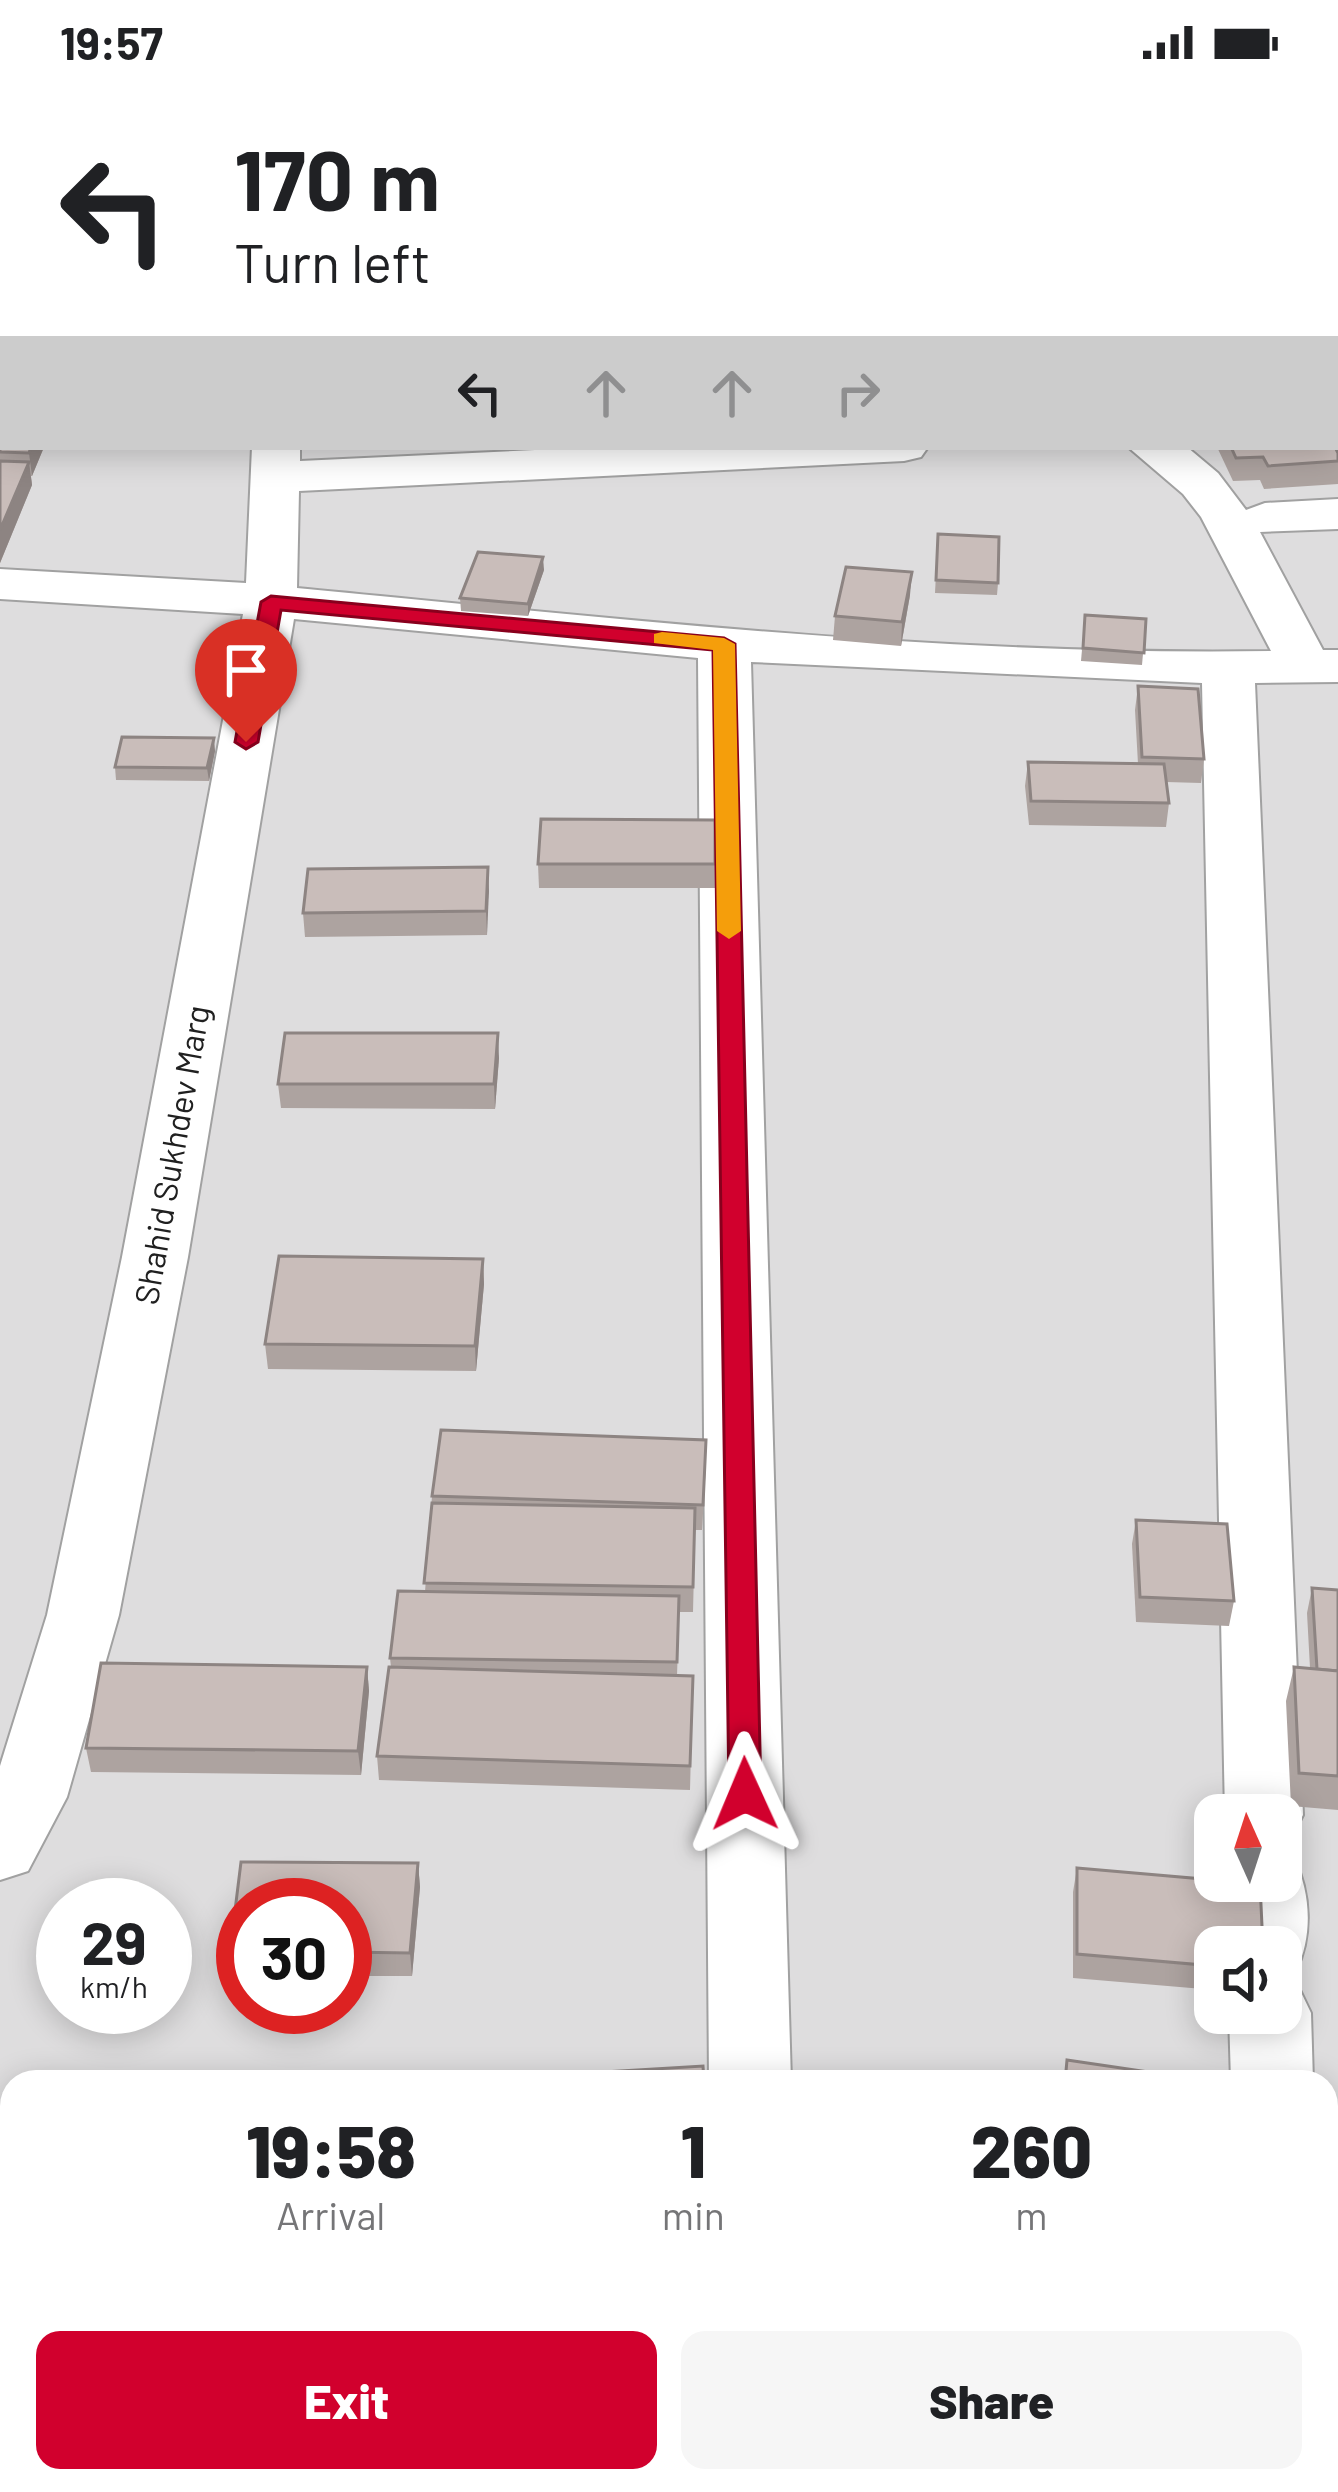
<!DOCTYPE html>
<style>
:root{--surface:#fff;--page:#f6f6f6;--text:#202124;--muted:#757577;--accent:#d1002d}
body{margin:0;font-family:Barlow,sans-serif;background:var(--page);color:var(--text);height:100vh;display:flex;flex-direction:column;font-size:45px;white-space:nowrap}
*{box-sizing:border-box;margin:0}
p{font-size:39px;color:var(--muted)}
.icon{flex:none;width:66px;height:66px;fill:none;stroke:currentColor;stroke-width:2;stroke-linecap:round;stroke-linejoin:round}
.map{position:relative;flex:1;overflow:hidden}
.side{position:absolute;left:0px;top:1986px;width:1338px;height:423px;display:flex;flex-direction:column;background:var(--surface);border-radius:36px 36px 0 0;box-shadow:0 6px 30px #0003}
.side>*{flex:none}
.guide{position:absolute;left:0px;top:0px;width:1338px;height:366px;box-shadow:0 6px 30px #0003;background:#fff;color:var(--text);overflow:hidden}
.needle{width:78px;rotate:357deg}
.tools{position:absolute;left:1194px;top:1710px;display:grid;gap:24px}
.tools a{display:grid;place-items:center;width:108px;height:108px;border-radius:24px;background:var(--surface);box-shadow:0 6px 30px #0003;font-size:60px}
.speed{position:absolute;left:36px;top:1794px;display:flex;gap:24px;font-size:60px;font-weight:700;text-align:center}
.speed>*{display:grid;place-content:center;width:156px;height:156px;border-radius:50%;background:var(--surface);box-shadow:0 6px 30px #0003;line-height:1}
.speed small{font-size:30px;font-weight:400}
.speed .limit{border:18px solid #d22;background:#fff;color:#111}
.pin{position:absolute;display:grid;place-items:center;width:102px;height:102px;color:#fff;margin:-123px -51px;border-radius:50% 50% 50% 0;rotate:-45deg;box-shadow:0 0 12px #0007}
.pin .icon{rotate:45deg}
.me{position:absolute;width:132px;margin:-66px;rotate:359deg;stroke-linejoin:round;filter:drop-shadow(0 0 9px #0008)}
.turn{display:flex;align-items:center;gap:42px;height:252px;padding:0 36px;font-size:54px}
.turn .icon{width:156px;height:156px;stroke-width:2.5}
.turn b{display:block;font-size:84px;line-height:102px}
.lanes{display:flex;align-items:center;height:114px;padding:0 36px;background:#0003;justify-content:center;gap:60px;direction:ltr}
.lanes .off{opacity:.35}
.eta{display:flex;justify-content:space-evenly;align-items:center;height:204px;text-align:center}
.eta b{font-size:72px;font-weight:800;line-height:84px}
.action{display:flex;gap:24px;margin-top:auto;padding:24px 36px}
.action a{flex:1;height:138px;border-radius:24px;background:var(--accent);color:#fff;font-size:48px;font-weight:800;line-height:138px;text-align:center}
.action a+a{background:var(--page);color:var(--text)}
.status{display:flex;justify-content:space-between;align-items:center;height:84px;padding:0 60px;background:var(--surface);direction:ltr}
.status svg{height:33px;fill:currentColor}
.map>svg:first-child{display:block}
</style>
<div class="status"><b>19:57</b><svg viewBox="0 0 49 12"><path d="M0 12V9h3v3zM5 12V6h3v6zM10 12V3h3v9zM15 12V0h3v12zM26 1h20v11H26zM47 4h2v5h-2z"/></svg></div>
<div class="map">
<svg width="1338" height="2408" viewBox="0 0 1338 2408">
<rect width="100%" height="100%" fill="#f1ebe7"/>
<path fill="#deddde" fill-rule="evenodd" d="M0 0H1338V2408H0ZM3 3H1335V363H3ZM1215 1731H1281V1797H1215ZM63 1821H165V1923H63ZM243 1821H345V1923H243ZM1215 1863H1281V1929H1215ZM12 1998H1326V2397H12Z"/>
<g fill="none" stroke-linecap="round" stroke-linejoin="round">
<g stroke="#a1a1a1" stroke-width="4">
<g id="minor">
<rect x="10" y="0" width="40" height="3"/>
<polygon points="227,0 267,0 268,3 228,3"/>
<polygon points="941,0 981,0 982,3 942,3"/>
<rect x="0" y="92" width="3" height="26"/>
<rect x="0" y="143" width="3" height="26"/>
<rect x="1335" y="190" width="3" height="26"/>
<rect x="0" y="250" width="3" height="28"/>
<path d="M252 363H300V377L600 363H928L921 373 904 377 299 407 297 504C621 535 945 572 1271 567L1201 433 1183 410 1128 363H1187L1218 389 1246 426 1265 419 1338 415V445L1260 448 1323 566H1338V598L1255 599 1303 1731 1291 1754 1281 1757V1731H1225L1202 599 751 578 791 1998H709L698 574 294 535 188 1173 119 1531 67 1713 28 1787 0 1796V1682L47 1531 122 1173 243 530 0 515V485L246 499Z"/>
<path d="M1281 1769 1294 1774C1311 1809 1313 1852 1296 1887L1281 1893V1863H1228L1227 1797H1281Z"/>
<polygon points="1281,1898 1299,1904 1311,1929 1313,1998 1231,1998 1229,1929 1281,1929"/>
<polygon points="0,2102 12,2103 12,2183 0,2180"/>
<polygon points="1326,2391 1329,2408 1237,2408 1237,2397 1326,2397"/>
</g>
</g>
<use href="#minor" fill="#fff" fill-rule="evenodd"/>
</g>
<g fill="#ada3a0">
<rect x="1335" y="21" width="3" height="109"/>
<polygon points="0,303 44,363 32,392 31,392 32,401 0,479"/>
<polygon points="1338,323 1338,400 1264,405 1260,396 1233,397 1217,363 1335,363 1335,324"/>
<polygon points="938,450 998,499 997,511 935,509"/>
<polygon points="544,486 528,532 461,527 460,514"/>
<polygon points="910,511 901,562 833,556 835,532"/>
<polygon points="1085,531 1146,535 1142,581 1081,577"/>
<polygon points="1138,602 1204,675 1201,699 1166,698 1169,719 1166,743 1029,741 1025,702 1028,678 1138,680 1135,626"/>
<polygon points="215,667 209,697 116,696 115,683"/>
<polygon points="715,736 715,804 539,804 538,780"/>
<polygon points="488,783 487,851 305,853 303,829"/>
<polygon points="499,974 495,1025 281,1024 278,1000"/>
<polygon points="483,1175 484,1200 476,1287 268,1285 265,1260"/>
<polygon points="706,1381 702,1446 695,1446 693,1528 679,1528 677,1592 693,1592 690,1706 379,1696 377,1672 391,1583 390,1574 425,1508 432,1412"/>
<polygon points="1136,1436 1234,1517 1229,1542 1136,1538 1132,1460"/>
<polygon points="1312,1504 1338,1506 1338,1726 1291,1722 1286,1617 1294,1583 1310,1584 1307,1529"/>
<polygon points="367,1583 369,1607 361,1691 91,1688 86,1664"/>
<polygon points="241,1778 418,1779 420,1803 412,1892 345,1892 345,1821 243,1821 243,1891 234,1891 230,1867"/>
<polygon points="1077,1784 1215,1863 1215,1906 1073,1894 1073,1808"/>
<polygon points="1338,2140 1338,2260 1332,2158"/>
</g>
<g fill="#8d8482">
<polygon points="31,363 44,363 32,392 29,369"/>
<polygon points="29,378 32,401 0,479 0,446"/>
<polygon points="543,473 544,486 528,532 528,520"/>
<polygon points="912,488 910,511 901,562 902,538"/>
<polygon points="214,654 215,667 209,697 207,684"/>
<polygon points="488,783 489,807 487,851 486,827"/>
<polygon points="498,949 499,974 495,1025 494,1000"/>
<polygon points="483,1175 484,1200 476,1287 475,1262"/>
<polygon points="367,1583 369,1607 361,1691 358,1667"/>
<polygon points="418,1779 420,1803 412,1892 410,1869"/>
</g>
<g fill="#c9bdba" stroke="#8d8482" stroke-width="3">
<polygon points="866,0 934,0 935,3 867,3"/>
<rect x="1335" y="21" width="3" height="41"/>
<polygon points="1335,65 1338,65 1338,108 1335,109"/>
<polygon points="0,303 3,303 3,363 31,363 29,369 0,368"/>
<polygon points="1338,323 1338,345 1335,346 1335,324"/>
<polygon points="1231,363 1335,363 1338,369 1338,377 1268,382 1263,373 1236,374"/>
<polygon points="0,377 29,378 0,446"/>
<polygon points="938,450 999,453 998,499 936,496"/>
<polygon points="478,468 543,473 528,520 460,514"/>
<polygon points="846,483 912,488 902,538 835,532"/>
<polygon points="1085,531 1146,535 1144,569 1083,564"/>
<polygon points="1138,602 1198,605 1204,675 1142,673"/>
<polygon points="122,653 214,654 207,684 115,683"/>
<polygon points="1028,678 1164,680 1169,719 1031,717"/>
<polygon points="541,735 715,736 715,780 538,780"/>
<polygon points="488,783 486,827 303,829 308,785"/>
<polygon points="285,949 498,949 494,1000 278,1000"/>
<polygon points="279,1172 483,1175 475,1262 265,1260"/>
<polygon points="441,1346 706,1356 703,1421 432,1412"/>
<polygon points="432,1419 695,1424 693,1503 424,1499"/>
<polygon points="1136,1436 1227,1440 1234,1517 1140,1513"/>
<polygon points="1312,1504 1338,1506 1338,1587 1317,1585"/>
<polygon points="398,1507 679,1512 677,1578 390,1574"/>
<polygon points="101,1579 367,1583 358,1667 86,1664"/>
<polygon points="389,1583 693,1592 690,1682 377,1672"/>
<polygon points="1294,1583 1338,1587 1338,1692 1299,1689"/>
<polygon points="241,1778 418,1779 410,1869 345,1868 345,1821 243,1821 243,1867 230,1867"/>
<polygon points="1077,1784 1260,1800 1263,1863 1215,1863 1215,1882 1077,1870"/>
<polygon points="1067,1976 1216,1998 1065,1998"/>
<polygon points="703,1982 704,1998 605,1998 605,1988"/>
</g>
<polygon fill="#d1002d" stroke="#88001d" stroke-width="3" points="271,512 724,554 735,560 761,1710 756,1720 745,1723 734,1720 729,1710 713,566 281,526 258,658 246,665 235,658 261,518"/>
<polygon fill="#f59e0b" points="662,548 724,554 735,560 741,847 729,855 717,847 713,566 654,559 654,550"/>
<g text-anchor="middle" stroke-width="10" stroke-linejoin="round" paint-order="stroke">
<g font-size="33" fill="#202020" stroke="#fff">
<text transform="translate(172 1071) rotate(-80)" y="12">Shahid Sukhdev Marg</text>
</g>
</g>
</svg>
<div class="tools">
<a><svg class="needle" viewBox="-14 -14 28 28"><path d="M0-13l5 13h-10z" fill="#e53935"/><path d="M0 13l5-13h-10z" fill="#757577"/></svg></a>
<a><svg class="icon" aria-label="sound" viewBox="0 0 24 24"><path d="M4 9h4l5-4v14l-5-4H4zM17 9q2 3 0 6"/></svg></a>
</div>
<div class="speed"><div>29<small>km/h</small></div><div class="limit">30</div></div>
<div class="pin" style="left:246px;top:658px;background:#d93025"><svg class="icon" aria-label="arrive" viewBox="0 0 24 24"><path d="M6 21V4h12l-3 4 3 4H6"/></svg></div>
<svg class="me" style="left:745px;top:1710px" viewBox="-20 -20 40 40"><path d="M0-17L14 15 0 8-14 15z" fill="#d1002d" stroke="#fff" stroke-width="4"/></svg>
<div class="guide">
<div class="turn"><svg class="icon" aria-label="left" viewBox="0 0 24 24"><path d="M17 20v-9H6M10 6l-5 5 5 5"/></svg><div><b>170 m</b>Turn left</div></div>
<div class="lanes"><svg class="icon" aria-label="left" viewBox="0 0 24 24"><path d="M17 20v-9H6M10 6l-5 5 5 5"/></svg><svg class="icon off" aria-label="ahead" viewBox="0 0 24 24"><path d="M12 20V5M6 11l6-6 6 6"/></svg><svg class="icon off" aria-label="ahead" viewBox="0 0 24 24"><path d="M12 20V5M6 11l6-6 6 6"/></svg><svg class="icon off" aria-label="right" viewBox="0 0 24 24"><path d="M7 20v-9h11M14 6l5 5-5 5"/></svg></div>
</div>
<section class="side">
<div class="eta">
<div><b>19:58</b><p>Arrival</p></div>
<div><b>1</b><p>min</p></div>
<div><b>260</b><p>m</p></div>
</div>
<div class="action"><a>Exit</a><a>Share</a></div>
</section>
</div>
